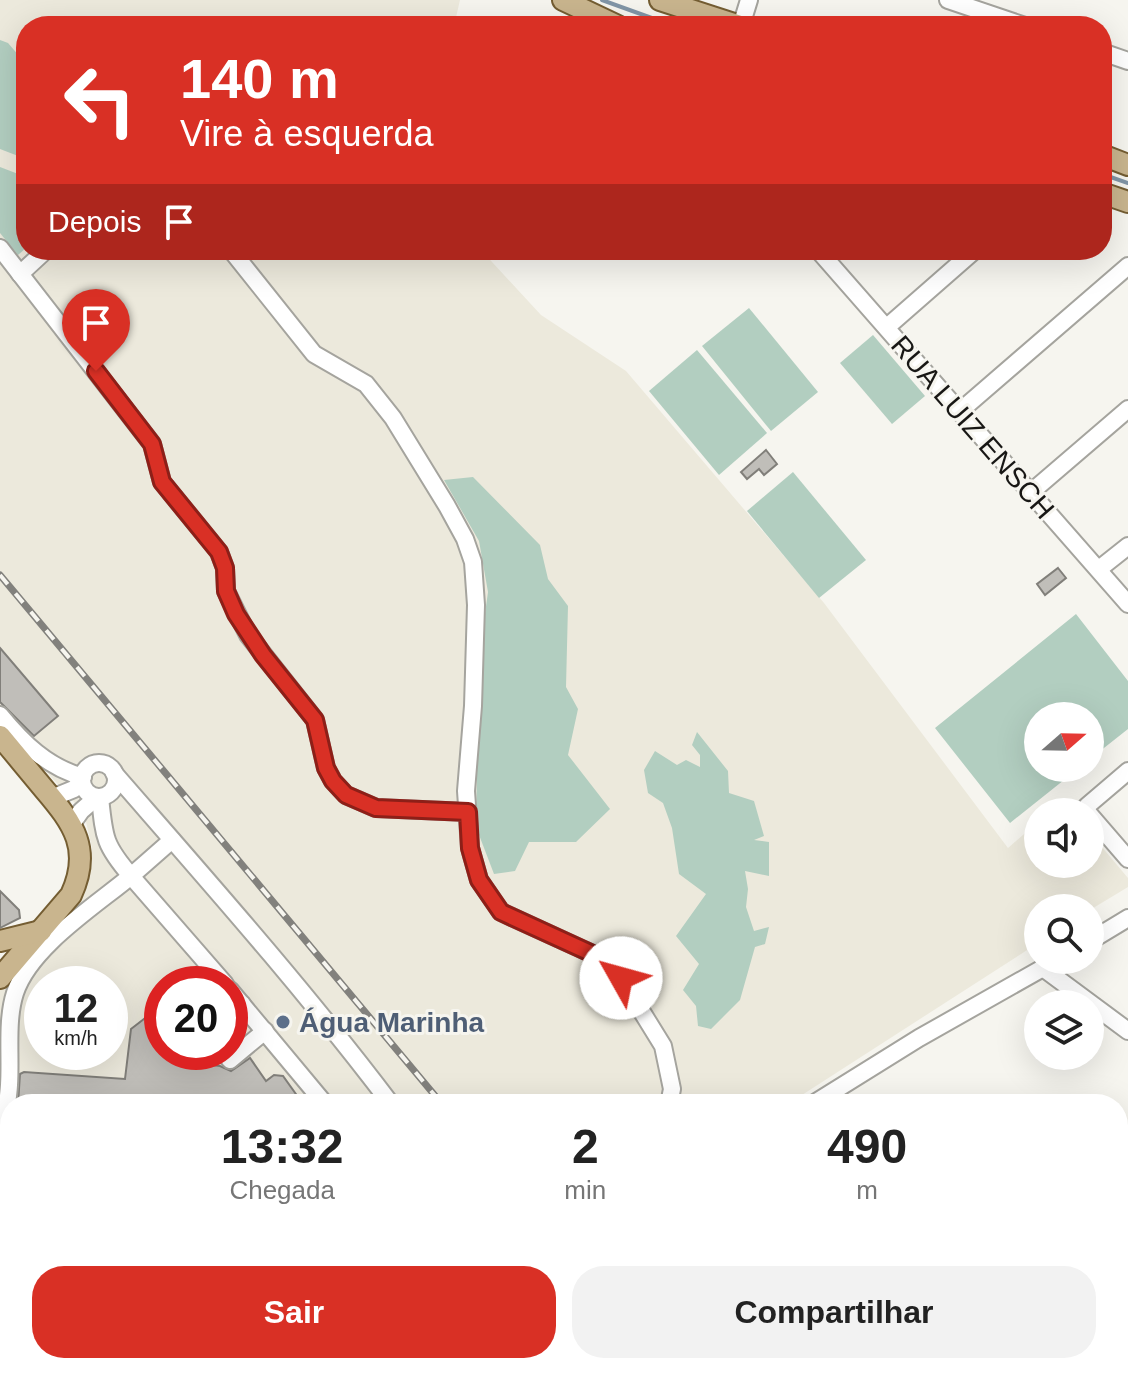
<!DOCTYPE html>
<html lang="pt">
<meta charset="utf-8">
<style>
:root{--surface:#fff;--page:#f2f2f2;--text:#222;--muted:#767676;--accent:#d93025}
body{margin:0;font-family:Arial,sans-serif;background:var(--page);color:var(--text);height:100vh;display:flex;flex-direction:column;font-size:30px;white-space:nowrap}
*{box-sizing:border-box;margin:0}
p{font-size:26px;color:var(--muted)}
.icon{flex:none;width:44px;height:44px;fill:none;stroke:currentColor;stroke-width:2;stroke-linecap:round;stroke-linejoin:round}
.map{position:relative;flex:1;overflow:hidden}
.drawer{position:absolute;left:0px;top:1094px;width:1128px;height:280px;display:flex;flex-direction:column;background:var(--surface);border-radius:32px 32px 0 0;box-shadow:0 8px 32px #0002}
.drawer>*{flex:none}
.top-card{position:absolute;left:16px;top:16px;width:1096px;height:244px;border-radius:32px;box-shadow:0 8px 32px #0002;background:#d93025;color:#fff;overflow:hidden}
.needle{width:52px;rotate:70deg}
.fabs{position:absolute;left:1024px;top:702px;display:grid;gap:16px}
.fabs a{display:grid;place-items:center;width:80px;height:80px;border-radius:50%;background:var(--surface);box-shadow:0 8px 32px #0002;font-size:40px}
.speed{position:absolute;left:24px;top:966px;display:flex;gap:16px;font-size:40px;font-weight:700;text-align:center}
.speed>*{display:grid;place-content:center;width:104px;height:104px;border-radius:50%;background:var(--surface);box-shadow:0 8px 32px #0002;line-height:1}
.speed small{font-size:20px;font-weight:400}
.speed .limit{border:12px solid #d22;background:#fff;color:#111}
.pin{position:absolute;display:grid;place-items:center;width:68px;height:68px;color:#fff;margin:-82px -34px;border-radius:50% 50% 50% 0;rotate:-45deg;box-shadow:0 0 8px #0007}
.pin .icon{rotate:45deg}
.me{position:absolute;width:88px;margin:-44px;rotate:308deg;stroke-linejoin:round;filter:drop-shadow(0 0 6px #0008)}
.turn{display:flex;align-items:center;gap:28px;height:168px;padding:0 32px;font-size:36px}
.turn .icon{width:104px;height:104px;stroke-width:2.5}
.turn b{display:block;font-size:56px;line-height:68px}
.then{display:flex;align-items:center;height:76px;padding:0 32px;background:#0003;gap:16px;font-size:30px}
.eta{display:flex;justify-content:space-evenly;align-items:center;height:136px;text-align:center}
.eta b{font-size:48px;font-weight:700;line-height:56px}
.primary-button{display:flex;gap:16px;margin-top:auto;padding:16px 32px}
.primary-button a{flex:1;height:92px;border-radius:32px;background:var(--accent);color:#fff;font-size:32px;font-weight:700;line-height:92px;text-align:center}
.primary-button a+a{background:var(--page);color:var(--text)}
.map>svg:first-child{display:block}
</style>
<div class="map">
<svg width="1128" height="1374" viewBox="0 0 1128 1374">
<rect width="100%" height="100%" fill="#f6f5ef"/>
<g fill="#ece9dc" fill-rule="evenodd">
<path d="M0 0H460L454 26H26V250H481L541 315 626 371 824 603 1008 848 1038 822V864H1090V833L1128 878V887L1090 910V908H1038V943L788 1104H10V1192L0 1166V989L12 982 86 884 92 848 84 813 0 721ZM140 739H141L293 922 244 872ZM42 984H110V1052H42ZM162 984H230V1052H162Z"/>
<polygon points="0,1265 10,1267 10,1364 737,1364 742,1374 0,1374"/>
</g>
<g fill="#b2cec0">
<polygon points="0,40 8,43 26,64 26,159 0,149"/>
<polygon points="0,167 26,177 26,248 18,255 0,233"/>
<polygon points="749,308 818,392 771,431 702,346"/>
<polygon points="873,335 925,396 892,424 840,363"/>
<polygon points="697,350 767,433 719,475 649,391"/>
<polygon points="793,472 866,560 819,598 747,511"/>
<polygon points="473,477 540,545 548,579 568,606 566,687 578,709 568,755 610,809 576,842 529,842 515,871 494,874 476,827 479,657 488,592 479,541 444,480"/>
<polygon points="1076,614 1128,681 1128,729 1090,759 1090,716 1038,716 1038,768 1079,768 1010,823 935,728"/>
<polygon points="697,732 728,771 729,793 754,801 764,836 754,840 769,842 769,876 745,871 748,889 746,907 754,931 769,927 765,944 755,947 740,1000 711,1029 698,1026 696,1006 683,990 699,964 676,936 706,894 679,874 672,828 663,803 648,793 644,770 655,751 677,765 686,760 700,767 700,755 692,745"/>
<polygon points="0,1323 10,1354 10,1364 13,1364 16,1374 0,1374"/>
</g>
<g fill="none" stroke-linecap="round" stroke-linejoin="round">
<g stroke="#8195a6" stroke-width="4">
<polyline points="602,0 674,26"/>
<polyline points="1102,174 1128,183"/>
</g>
</g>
<g fill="#c0beb9" stroke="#817f7a" stroke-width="2">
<polygon points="766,450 777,464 764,475 759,469 747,479 741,472"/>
<polygon points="1058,568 1066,578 1045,595 1037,584"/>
<polygon points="0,648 58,716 34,736 0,702"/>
<polygon points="0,891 19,910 20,918 0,928"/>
<polygon points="162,1005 162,1052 213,1052 217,1060 211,1065 220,1066 231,1071 250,1058 266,1081 274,1075 283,1076 303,1104 18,1104 20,1074 24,1072 125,1079 131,1029"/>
<polygon points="290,1364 334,1364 328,1374 290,1371"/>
<polygon points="595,1364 638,1364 647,1374 604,1374"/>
</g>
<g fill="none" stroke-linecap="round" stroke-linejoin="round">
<g stroke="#a5a49e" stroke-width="20">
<g id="minor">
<polyline points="948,0 1025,26"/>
<polyline points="741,26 749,0"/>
<polyline points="1102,52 1128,61"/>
<polyline points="0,248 152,444 162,482 219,552 225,568 226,591 248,635 315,720 326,768 333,781 346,795 376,808 468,812"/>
<polyline points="231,250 314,354 366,384 393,418 447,506 465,539 473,562 476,605 473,706 466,791 470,848 479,880 501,912 597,956 621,978 663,1046 672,1089 669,1104"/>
<polyline points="818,250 1128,604"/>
<polyline points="20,274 46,250"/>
<polyline points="887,327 975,250"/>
<polyline points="959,412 1128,266"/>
<polyline points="1029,494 1128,409"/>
<polyline points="1099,569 1128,546"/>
<path d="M0 715C23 743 47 767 83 777"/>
<circle cx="99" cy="780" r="17"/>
<path d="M114 773C208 881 304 989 391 1104"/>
<path d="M100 797C104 837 104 845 131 876L172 840"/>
<polyline points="52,798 74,789 82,780"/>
<polyline points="1088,812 1087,806 1128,771"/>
<polyline points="1090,815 1128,859"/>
<polyline points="71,825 81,811 97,797"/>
<polyline points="1090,941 1128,918"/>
<polyline points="1043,968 1128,1031"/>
<polyline points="230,990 325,1104"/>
<polyline points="230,1015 242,1004"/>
<polyline points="224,1052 230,1060 265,1031"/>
<polyline points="813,1104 919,1038 1057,960"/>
<path d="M10 1140 5 1139C3 1120 8 1104 9 1085 11 1055 6 1021 15 993 30 947 95 906 131 876L225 984"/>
<polyline points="0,1162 10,1178"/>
<polyline points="0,1200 9,1250"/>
<polyline points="1118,1216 1128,1202"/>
<polyline points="167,1364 180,1374"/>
<polyline points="478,1364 491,1374"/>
<polyline points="726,1364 730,1374"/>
<polyline points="746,1364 751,1374"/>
<polyline points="339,1374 354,1364"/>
<polyline points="420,1374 428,1364"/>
<polyline points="792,1374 800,1364"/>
<polyline points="995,1374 1003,1364"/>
<polyline points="1014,1374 1021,1364"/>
</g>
</g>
<g stroke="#745d32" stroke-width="24">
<g id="major">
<polyline points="563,0 618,26"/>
<polyline points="660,0 740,26"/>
<polyline points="1102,155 1128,165"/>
<polyline points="1102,193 1128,202"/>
<path d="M0 736C15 754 29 771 44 789 74 824 92 850 71 895L0 978"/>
<polyline points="0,941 41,931"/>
<polyline points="0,1239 10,1281"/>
<polyline points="0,1313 10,1319"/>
<polyline points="30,1364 32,1374"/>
</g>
</g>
<use href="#minor" stroke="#fff" stroke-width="16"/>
<use href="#major" stroke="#c9b58e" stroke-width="20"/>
<g stroke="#82817d" stroke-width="7">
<g id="rail">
<polyline points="0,575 442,1104"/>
<polyline points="647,1364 655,1374"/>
</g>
</g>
<use href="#rail" stroke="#f6f5ef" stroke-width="4" stroke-dasharray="12" stroke-linecap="butt"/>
</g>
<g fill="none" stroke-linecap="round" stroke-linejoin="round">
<g stroke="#8d1f18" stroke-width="20">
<polyline id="route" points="96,371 152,444 162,482 219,552 225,568 226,591 236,614 263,655 315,720 326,768 333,781 346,795 376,808 468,812 470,848 479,880 501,912 597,956 621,978"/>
</g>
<use href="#route" stroke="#d93025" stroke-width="14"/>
</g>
<circle fill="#5c6f8a" stroke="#f6f5ef" stroke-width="3" cx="283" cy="1022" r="8"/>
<g text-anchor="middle" stroke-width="6" stroke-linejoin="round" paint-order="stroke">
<g font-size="28" fill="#181715" stroke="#f6f5ef">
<text transform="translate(973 427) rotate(49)" y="10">RUA LUIZ ENSCH</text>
</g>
<g font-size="28" font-weight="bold" fill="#4e5e75" stroke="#f6f5ef" text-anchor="start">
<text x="299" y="1032">Água Marinha</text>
</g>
</g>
</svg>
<div class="fabs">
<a><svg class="needle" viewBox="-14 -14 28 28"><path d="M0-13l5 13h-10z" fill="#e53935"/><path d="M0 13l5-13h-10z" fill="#767676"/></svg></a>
<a><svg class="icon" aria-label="sound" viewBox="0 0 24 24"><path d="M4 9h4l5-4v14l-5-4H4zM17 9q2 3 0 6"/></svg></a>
<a><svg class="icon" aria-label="search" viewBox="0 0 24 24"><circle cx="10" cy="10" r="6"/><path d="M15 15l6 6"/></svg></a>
<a><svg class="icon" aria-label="layers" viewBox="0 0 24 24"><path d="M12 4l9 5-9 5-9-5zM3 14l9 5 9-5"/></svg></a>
</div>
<div class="speed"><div>12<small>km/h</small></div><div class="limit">20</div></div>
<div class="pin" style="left:96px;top:371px;background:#d93025"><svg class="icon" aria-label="arrive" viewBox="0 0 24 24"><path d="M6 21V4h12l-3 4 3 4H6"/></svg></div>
<svg class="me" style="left:621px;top:978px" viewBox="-20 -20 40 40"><circle r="19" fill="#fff"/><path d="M0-13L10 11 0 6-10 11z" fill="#d93025"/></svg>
<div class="top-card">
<div class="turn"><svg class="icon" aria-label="left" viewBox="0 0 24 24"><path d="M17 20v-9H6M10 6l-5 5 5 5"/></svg><div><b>140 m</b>Vire à esquerda</div></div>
<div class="then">Depois<svg class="icon" aria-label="arrive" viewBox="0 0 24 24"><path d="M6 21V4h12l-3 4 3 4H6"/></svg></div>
</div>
<section class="drawer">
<div class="eta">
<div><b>13:32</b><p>Chegada</p></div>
<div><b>2</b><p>min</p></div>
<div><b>490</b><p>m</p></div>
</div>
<div class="primary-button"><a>Sair</a><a>Compartilhar</a></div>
</section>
</div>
